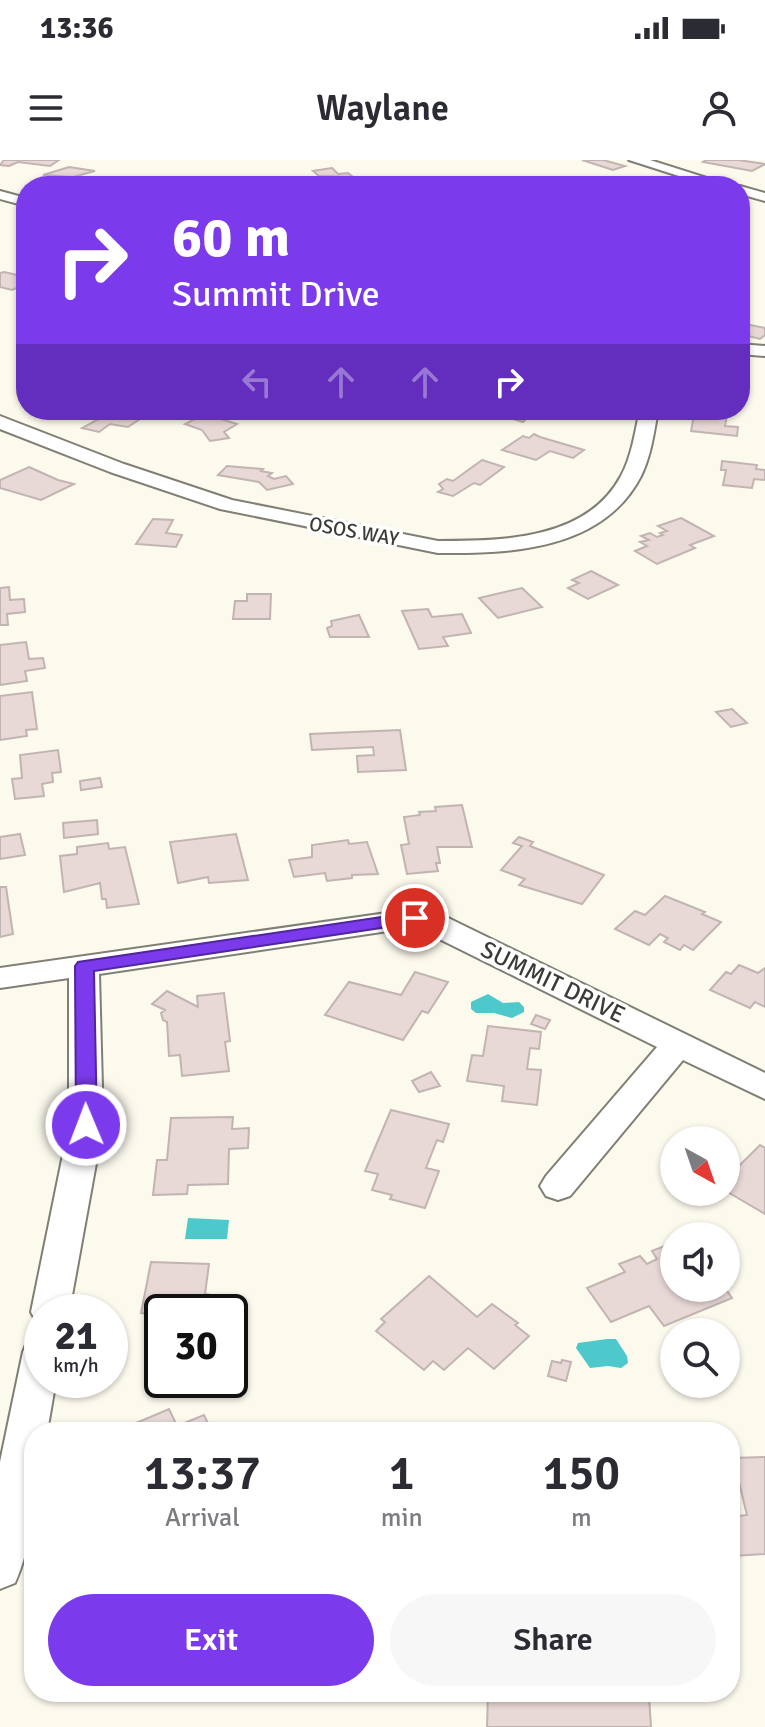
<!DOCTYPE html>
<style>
:root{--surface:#fff;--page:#f7f7f7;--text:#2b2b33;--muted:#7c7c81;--accent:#7c3aed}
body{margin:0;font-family:Signika,sans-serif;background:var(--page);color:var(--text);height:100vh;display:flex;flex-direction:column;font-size:30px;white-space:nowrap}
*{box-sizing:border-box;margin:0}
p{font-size:26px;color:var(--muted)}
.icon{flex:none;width:44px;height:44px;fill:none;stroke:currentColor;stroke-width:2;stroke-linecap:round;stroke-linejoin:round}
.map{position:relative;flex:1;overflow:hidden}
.panel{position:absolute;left:24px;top:1262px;width:716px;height:280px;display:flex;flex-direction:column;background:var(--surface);border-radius:32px;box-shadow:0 2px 6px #0004}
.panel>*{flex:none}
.banner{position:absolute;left:16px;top:16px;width:734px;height:244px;border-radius:32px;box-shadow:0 2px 6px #0004;background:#7c3aed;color:#fff;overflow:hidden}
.needle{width:52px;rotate:140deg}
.controls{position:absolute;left:660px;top:966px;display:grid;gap:16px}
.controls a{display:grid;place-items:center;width:80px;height:80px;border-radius:50%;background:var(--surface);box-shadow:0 2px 6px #0004;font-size:40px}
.speed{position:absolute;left:24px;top:1134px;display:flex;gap:16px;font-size:40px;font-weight:700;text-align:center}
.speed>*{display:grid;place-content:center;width:104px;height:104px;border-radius:50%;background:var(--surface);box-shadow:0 2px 6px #0004;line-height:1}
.speed small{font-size:20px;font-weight:400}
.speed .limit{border:4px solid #111;border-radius:12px;background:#fff;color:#111}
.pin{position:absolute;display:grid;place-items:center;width:68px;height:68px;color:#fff;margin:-34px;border:4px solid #fff;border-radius:50%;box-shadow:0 2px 8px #0007}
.me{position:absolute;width:88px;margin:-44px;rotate:359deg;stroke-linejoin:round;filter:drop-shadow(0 0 6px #0008)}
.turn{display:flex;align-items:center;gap:28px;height:168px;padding:0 24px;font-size:36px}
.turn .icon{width:104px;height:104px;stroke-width:2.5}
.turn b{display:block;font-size:56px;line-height:68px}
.lanes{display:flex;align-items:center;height:76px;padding:0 24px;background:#0003;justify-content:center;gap:40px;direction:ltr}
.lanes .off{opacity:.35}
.eta{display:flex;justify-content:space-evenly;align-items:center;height:136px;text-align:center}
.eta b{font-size:48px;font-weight:600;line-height:56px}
.action{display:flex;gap:16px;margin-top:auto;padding:16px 24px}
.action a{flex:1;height:92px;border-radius:48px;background:var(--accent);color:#fff;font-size:32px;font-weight:600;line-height:92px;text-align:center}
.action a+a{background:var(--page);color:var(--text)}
.status{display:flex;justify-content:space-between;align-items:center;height:56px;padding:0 40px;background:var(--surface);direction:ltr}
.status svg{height:22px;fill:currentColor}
header{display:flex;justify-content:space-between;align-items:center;height:104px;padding:0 24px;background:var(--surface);font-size:36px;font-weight:600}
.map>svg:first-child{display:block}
</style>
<div class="status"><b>13:36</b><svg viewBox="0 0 49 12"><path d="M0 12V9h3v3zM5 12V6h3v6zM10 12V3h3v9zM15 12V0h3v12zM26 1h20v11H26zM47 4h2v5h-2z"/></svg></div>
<header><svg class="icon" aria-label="menu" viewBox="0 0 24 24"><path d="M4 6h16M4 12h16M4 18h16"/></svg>Waylane<svg class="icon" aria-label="person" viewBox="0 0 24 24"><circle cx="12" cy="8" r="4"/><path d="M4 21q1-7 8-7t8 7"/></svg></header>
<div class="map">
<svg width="765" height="1567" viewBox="0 0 765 1567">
<rect width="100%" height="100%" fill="#fcf9ed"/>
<g fill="#4ec9cb">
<polygon points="488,834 503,843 519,842 524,847 524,852 512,858 494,853 476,853 471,849 471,842"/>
<polygon points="188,1058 229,1060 227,1079 185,1079"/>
<polygon points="607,1179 616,1179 627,1196 628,1203 621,1208 608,1206 590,1208 576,1188 578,1183"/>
</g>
<g fill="#e8d9d7" stroke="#c2b4b2" stroke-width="2">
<polygon points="4,0 59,0 50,6 18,2 9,6 0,5"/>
<polygon points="582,0 603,0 625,6 613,10"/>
<polygon points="706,0 738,0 765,4 752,11 703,2"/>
<polygon points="69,7 95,11 73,17 43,15"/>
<polygon points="332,8 338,14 348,13 353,17 319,16 313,11"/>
<polygon points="657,17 669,20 665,21 685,26 658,26 646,20"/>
<polygon points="4,112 26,117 26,124 12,130 0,127 0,113"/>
<polygon points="740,163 765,168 765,175 760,179 740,174"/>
<polygon points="513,250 535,250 523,262 503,256"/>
<polygon points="695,250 728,250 725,266 738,267 737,276 691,271"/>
<polygon points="113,251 143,257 128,267 110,264 99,272 82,268"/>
<polygon points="205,254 237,264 224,272 229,278 210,281 202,270 185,264"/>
<polygon points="534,274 540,277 584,290 573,298 550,291 536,300 502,290 523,276 529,278"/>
<polygon points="482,300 504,307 480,325 474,323 453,336 438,332 443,329 439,324 447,319 453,321"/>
<polygon points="722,301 757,305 756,309 765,310 765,320 754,319 752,328 723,325 726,310 721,310"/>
<polygon points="227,306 263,309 261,311 272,313 268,316 274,319 286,316 293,324 267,330 259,322 218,315"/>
<polygon points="29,307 58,320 74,324 41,340 0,328 0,320"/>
<polygon points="681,358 714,376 690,385 695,388 657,404 635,391 647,386 640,382 649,380 641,376 650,373 657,377 663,375 660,373 667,371 658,366"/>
<polygon points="153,359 173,360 166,373 182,375 176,387 136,384"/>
<polygon points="591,411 618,425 588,439 568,428 579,423 572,420"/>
<polygon points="9,427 10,440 24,439 25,452 7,454 8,465 0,465 0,428"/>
<polygon points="522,428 542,447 498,458 479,438"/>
<polygon points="247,434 271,434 270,459 233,459 235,441 247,441"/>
<polygon points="428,449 432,457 462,454 471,473 443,477 448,486 419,489 402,451"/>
<polygon points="359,455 369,477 330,477 327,468 332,466 331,461"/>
<polygon points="26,482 29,499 43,498 45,508 25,511 27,521 0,525 0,485"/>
<polygon points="32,532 37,569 26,570 27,576 0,580 0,536"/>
<polygon points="732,549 747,563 731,567 716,552"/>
<polygon points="400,570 406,610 358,612 357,596 374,595 373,587 312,590 310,574"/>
<polygon points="58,590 61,612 52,613 53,622 42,624 44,636 15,639 12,619 22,618 20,595"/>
<polygon points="100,618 102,627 81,630 80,621"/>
<polygon points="462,645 472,687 437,687 440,703 436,703 438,711 407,714 401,685 409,684 404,657 420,655 419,652 436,651 435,647"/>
<polygon points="97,660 98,674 64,678 63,663"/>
<polygon points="20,674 25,695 0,699 0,677"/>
<polygon points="236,674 248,720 209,723 208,717 178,723 170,682"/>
<polygon points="519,677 533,682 530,686 604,715 582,744 519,725 525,719 501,710 522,686 513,683"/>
<polygon points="348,680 349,684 367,682 378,714 352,715 352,718 327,721 325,713 294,717 289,700 312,697 312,685"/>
<polygon points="108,683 109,689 125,687 139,744 107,748 106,739 102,739 100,723 64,732 60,696 77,694 77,687"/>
<polygon points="0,727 6,727 13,774 0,777"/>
<polygon points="665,736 705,752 702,754 721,762 693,790 684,785 680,790 664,782 668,778 660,774 649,785 615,769 635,751 645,755"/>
<polygon points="739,805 758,813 765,808 765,847 755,842 750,848 710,830 726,812 731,814"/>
<polygon points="415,812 448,822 428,853 422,851 403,880 325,855 349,822 401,835"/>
<polygon points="167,831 198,847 197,836 224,833 230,881 225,882 229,911 182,916 180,895 169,896 167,862 163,860 161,853 165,850 152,844"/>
<polygon points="536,855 550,860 545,869 531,864"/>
<polygon points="488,866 541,872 539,889 530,888 527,909 541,910 537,945 502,941 504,926 467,921 472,895 483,896"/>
<polygon points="431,912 440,926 419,932 412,921"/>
<polygon points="391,950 449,964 443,982 437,980 426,1008 439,1011 425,1048 390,1039 392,1035 372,1030 378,1014 365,1011"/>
<polygon points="233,957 232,969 249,968 248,988 229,989 228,1024 188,1025 187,1034 153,1035 157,1000 167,1000 171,958"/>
<polygon points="760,985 765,988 765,1054 726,1031 726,1000 738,1007"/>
<polygon points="672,1083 674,1128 725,1128 732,1138 664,1166 649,1146 611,1162 587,1128 625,1112 619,1104 640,1096 647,1104 657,1099 652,1091"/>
<polygon points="151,1102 209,1104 205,1134 212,1135 210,1152 162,1152 162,1179 147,1178 151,1154 141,1153"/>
<polygon points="429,1116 477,1157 492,1144 518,1163 515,1165 529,1176 494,1209 468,1188 444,1210 433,1201 424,1210 376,1171 385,1162 381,1159"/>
<polygon points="562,1200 571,1202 566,1221 548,1216 552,1201 561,1203"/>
<polygon points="169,1249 177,1266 204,1255 212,1272 115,1272"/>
<polygon points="765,1297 765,1394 733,1396 730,1357 747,1355 733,1298"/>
<polygon points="488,1532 599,1532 649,1536 651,1567 487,1567"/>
</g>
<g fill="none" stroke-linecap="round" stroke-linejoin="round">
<g stroke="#817f74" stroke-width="4">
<g id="street">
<polygon points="629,0 650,0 732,26 710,26"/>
<polygon points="739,26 740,26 765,33 765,41 740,34"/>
<polygon points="0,31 26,38 26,46 0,39"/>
<polygon points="740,184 765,186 765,196 740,194"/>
<path d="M640 250H658C654 272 651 296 641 316 603 390 511 394 438 393L220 349 110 312 0 269V256L124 304 232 340 438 381C502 381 587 380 621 316 632 296 635 271 640 250Z"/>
<polygon points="415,749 440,754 765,913 765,939 683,900 570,1036 558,1040 546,1036 540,1026 546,1016 657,887 415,767 99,814 103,965 69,1152 42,1152 42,1165 37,1163 31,1152 69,965 69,818 0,828 0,808"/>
<path d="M42 1176V1220H56L47 1272H34C34 1322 36 1376 15 1423L0 1429V1302L23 1192 28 1180Z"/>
</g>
</g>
<use href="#street" fill="#fff" fill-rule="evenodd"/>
</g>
<polygon fill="#7c3aed" stroke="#51269a" stroke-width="2" points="415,752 421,754 424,758 421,762 94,811 97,965 94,971 79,971 76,965 75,806 78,802"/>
<g text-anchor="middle" stroke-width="7" stroke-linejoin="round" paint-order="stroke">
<g font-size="20" fill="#3c3c37" stroke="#fff">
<text transform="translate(354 371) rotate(10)" y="7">OSOS WAY</text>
</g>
<g font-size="24" fill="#3c3c37" stroke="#fff">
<text transform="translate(553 822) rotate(26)" y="8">SUMMIT DRIVE</text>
</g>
</g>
</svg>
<div class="controls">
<a><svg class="needle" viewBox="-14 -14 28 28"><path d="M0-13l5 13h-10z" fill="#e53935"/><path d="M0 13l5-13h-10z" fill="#7c7c81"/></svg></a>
<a><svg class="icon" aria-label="sound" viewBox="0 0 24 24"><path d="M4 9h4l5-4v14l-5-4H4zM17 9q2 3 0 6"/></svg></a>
<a><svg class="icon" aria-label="search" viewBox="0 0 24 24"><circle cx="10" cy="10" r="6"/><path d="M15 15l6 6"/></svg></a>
</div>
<div class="speed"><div>21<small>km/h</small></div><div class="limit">30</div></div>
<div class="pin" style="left:415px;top:758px;background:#d93025"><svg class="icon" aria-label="arrive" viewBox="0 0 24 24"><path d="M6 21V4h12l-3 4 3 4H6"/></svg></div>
<svg class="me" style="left:86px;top:965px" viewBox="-20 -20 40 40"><circle r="17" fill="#7c3aed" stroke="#fff" stroke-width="3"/><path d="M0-11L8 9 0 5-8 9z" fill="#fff"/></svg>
<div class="banner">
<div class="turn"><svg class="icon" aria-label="right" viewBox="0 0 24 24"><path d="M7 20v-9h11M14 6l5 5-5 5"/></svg><div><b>60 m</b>Summit Drive</div></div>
<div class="lanes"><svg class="icon off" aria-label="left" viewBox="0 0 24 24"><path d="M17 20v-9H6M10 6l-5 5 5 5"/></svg><svg class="icon off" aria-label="ahead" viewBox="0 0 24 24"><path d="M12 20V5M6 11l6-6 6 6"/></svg><svg class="icon off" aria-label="ahead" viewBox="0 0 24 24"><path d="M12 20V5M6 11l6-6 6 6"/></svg><svg class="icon" aria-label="right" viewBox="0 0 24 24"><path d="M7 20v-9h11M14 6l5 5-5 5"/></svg></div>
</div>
<section class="panel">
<div class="eta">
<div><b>13:37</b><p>Arrival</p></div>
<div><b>1</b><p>min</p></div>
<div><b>150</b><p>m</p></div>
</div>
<div class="action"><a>Exit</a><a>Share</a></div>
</section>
</div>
